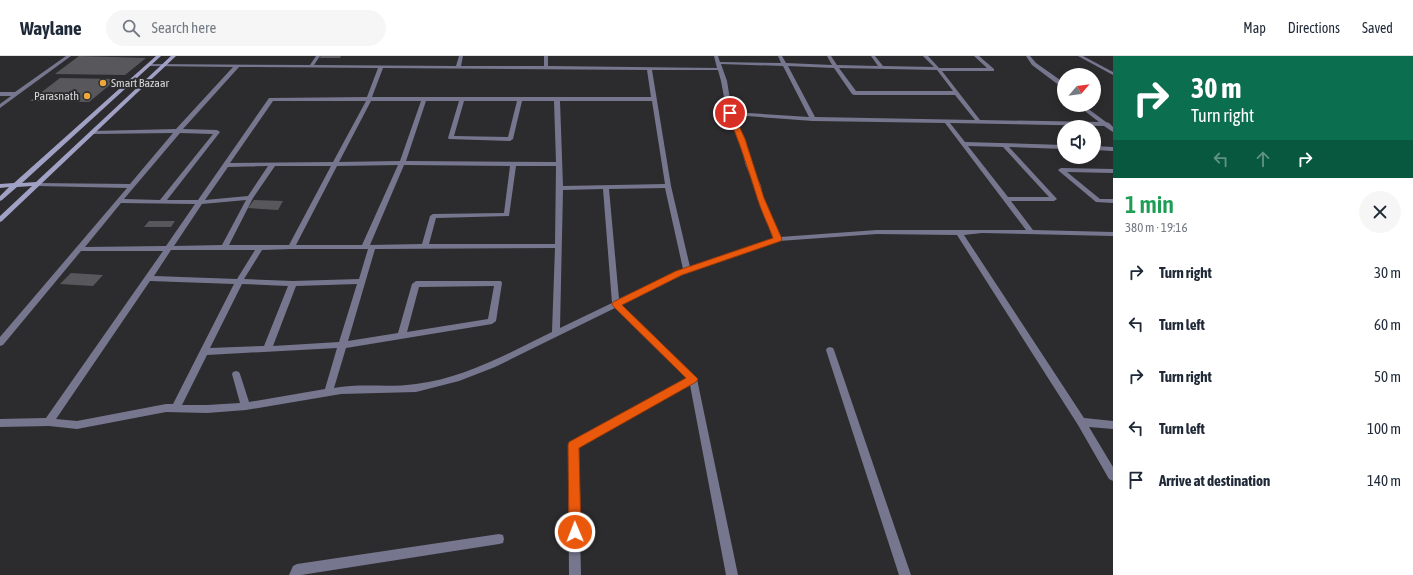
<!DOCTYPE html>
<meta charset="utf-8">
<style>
:root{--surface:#fff;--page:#f6f6f7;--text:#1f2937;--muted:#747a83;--line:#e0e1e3}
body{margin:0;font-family:"Asap Condensed",sans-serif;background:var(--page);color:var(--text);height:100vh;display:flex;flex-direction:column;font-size:15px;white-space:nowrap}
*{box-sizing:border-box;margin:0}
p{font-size:13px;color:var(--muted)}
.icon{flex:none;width:22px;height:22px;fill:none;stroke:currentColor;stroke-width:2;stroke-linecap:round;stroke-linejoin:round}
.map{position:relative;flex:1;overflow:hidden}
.sheet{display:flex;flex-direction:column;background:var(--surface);width:300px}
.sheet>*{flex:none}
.top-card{background:#0b6e4f;color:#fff;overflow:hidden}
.needle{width:26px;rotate:62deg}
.controls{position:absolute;left:1057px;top:12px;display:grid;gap:8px}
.controls a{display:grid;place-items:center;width:44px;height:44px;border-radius:50%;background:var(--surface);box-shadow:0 2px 10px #0003;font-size:20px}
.pin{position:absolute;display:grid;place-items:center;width:34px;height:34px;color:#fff;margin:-17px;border:2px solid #fff;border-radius:50%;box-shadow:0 1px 4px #0007}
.me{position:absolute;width:44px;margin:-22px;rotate:359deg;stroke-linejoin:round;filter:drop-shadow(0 0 3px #0008)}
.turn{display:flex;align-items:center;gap:14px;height:84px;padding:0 12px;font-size:18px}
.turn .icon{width:52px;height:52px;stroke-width:2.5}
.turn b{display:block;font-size:28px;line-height:34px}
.lanes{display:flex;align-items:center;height:38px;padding:0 12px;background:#0003;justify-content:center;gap:20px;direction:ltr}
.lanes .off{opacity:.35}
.round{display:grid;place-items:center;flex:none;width:42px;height:42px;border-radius:21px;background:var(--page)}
.headline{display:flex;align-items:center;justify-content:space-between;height:68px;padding:0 12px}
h1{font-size:24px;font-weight:600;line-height:30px;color:#1e9e55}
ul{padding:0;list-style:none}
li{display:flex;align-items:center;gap:12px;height:52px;padding:0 12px}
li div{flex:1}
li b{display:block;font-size:15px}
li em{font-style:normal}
header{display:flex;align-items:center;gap:24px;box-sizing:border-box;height:56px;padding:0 20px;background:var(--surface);border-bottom:1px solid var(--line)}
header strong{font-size:19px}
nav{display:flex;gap:22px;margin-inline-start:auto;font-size:14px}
.search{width:280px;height:36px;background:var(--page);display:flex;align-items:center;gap:10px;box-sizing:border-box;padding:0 14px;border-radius:22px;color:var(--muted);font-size:15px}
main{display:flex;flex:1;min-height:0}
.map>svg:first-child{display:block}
</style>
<header>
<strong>Waylane</strong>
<div class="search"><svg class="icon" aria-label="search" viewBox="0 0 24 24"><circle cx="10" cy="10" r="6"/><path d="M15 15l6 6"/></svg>Search here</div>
<nav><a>Map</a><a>Directions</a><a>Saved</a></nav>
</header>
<main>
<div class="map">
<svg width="1113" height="519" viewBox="0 0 1113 519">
<rect width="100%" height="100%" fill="#2c2c2f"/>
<g fill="#58585c">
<polygon points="79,0 146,2 125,19 55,18"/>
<polygon points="321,0 341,0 340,2 319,2"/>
<polygon points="60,22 117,23 89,46 30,45"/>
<polygon points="254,144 283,145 278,154 248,152"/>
<polygon points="149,165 175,165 171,171 144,171"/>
<polygon points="71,217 103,219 93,230 60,228"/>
</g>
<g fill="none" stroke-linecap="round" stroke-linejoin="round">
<g fill="#76778e" fill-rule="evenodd">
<polygon points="66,0 71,0 0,52 0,48 11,40 0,40 0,36 15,36"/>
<path d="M316 0H320L314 9 456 10 459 0H463L461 10H544V0H548V10L717 12 714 0H718L720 6 781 7 778 0H782L786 7 832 9 827 0H831L837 9 878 10 871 0H875L883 10 934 11 923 0H928L939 12H987L974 0H979L994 13V15H942L980 64 1099 66 1077 49H1083L1106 66 1109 67 1113 71V76L1104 70 950 67 965 86 1064 89V93L1009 91 1057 143 1054 145H1011L1033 174 1113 176V180L982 177 964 179 1084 362 1113 365V373L1089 371 1113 411V425L1109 423 1078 369 957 179 877 178 779 185 682 219 621 249 697 323 738 519H726L690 329 578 391 581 519H569L568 389 570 386 687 322 615 252 495 311 459 325 416 336 341 338 246 354 207 357 166 356 77 373 49 370 0 371V363L46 362 163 195H81L3 289 0 290V281L127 132 38 130 36 129V127L130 128 173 77 94 78 91 76 92 75 176 73 233 11 150 10H148V8L310 9ZM721 8 783 10 809 61 732 56 727 25ZM788 10 834 12 852 38 854 39H955L975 64 815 61ZM239 11 378 12 367 41 269 42 198 144H167L220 76 217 74 183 73ZM383 12 647 14 651 41H372ZM839 12 937 14 953 35H856ZM652 14H718L721 25 727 57 739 83 746 110 755 130 757 142 774 182 690 211 671 130ZM273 45H366L333 106 230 107ZM371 45H421L400 105 339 106ZM426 45H459L448 82 449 83 510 85 513 83 522 45H554L556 106 406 105ZM464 45H517L508 81 454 80ZM560 45H652L665 128 563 130ZM734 59 813 65 945 67 1026 174H877L780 181 763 142 761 130 752 110 745 83ZM180 77 213 78 160 144 124 143ZM968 90 1003 91 1049 141H1008ZM398 109 362 189H296L337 110ZM404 109 510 110 504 157 433 158 430 160 422 188 370 189ZM268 110 248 140 205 144 228 111ZM275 110H331L289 189H229L253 142ZM516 110H556L555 188H429L436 162 509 160ZM665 132 683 213 619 243 609 133ZM603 133 612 247 560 272 563 134ZM246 144 222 189 174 190 202 148ZM121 147 195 148 166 190 85 191ZM555 192 552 276C509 297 465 322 416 328 389 332 361 327 334 332L346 292 492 268 496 265 502 227 501 225H416L412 228 398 277 348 285 375 193ZM291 193H368L359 223 293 225 244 223 262 194ZM171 194H255L237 223 154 220ZM150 225 234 228 173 348H166L77 365 56 363ZM242 228 288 230 264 290 210 292ZM357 228 339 286 273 290 296 230ZM494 230 488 263 407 276 419 231ZM337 292 325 333 249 346 240 318 239 316 236 315 233 316 232 318 240 347 207 349H182L207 299Z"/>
<polygon points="1026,0 1030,0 1036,7 1063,26 1064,33 1032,9"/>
<polygon points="1078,0 1083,0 1113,16 1113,19"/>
<polygon points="1094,90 1113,91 1113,95 1094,94"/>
<polygon points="1061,112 1113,113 1113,117 1067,116 1100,143 1113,143 1113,147 1096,146 1059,115 1058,114"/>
<polygon points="830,291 833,292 834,294 911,519 899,519 826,294 827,292"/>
<polygon points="499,478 503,479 504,483 503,487 499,488 301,519 289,519 293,510 297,508"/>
</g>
<polygon fill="#a1a1c5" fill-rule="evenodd" points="156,0 161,0 22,127 36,126 171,0 176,0 2,165 0,166 0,160 32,130 17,131 2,144 0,145 0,140 9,131 0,132 0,128 14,127"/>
</g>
<path fill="#ea580c" stroke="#983908" d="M728 56 733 57 745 83 764 142 782 183 781 185 682 219 622 249 698 323 696 326 579 392 581 476 579 480 575 482 570 480 569 476 568 389 569 386 686 322 613 250 612 248 613 246 676 215 773 182C768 168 761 155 757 141 748 113 739 84 727 57Z"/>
<g fill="#eda83c" stroke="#2c2c2f" stroke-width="1.5">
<circle cx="103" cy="27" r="4"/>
<circle cx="87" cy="40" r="4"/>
</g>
<g text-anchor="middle" stroke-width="4" stroke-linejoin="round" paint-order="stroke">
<g font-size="12" fill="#d6d6d8" stroke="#2c2c2f" text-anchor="start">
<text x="111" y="31">Smart Bazaar</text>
<text x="79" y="44" text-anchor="end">Parasnath</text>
</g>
</g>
</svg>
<div class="controls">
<a><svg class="needle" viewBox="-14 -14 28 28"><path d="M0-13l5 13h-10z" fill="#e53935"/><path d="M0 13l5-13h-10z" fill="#747a83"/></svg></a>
<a><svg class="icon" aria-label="sound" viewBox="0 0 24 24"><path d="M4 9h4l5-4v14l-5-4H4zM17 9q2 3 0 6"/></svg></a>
</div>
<div class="pin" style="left:730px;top:57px;background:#d93025"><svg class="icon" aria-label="arrive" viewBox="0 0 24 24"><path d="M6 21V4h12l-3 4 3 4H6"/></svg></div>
<svg class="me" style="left:575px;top:476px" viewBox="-20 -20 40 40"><circle r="17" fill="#ea580c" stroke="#fff" stroke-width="3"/><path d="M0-11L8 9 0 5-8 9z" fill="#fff"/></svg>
</div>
<section class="sheet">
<div class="top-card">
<div class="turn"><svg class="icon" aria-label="right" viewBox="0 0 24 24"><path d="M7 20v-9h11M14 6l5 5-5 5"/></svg><div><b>30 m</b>Turn right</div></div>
<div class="lanes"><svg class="icon off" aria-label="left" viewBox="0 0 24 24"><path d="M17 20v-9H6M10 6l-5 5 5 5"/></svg><svg class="icon off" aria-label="ahead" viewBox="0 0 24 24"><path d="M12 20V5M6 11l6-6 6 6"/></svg><svg class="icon" aria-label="right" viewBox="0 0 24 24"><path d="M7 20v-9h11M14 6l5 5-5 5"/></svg></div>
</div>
<div class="headline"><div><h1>1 min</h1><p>380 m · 19:16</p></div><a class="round"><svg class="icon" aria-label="close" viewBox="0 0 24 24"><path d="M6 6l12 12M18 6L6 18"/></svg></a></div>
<ul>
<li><svg class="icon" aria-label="right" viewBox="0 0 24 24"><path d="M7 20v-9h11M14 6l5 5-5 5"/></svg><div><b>Turn right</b></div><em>30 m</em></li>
<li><svg class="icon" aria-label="left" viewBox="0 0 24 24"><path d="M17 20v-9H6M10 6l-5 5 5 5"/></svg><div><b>Turn left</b></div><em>60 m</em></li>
<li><svg class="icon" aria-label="right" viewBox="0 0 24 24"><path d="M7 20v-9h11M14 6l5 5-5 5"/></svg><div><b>Turn right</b></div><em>50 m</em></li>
<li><svg class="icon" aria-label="left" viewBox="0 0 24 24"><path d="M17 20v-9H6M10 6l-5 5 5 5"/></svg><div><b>Turn left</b></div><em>100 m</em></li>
<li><svg class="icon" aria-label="arrive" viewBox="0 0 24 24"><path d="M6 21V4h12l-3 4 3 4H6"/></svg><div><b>Arrive at destination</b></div><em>140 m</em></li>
</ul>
</section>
</main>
